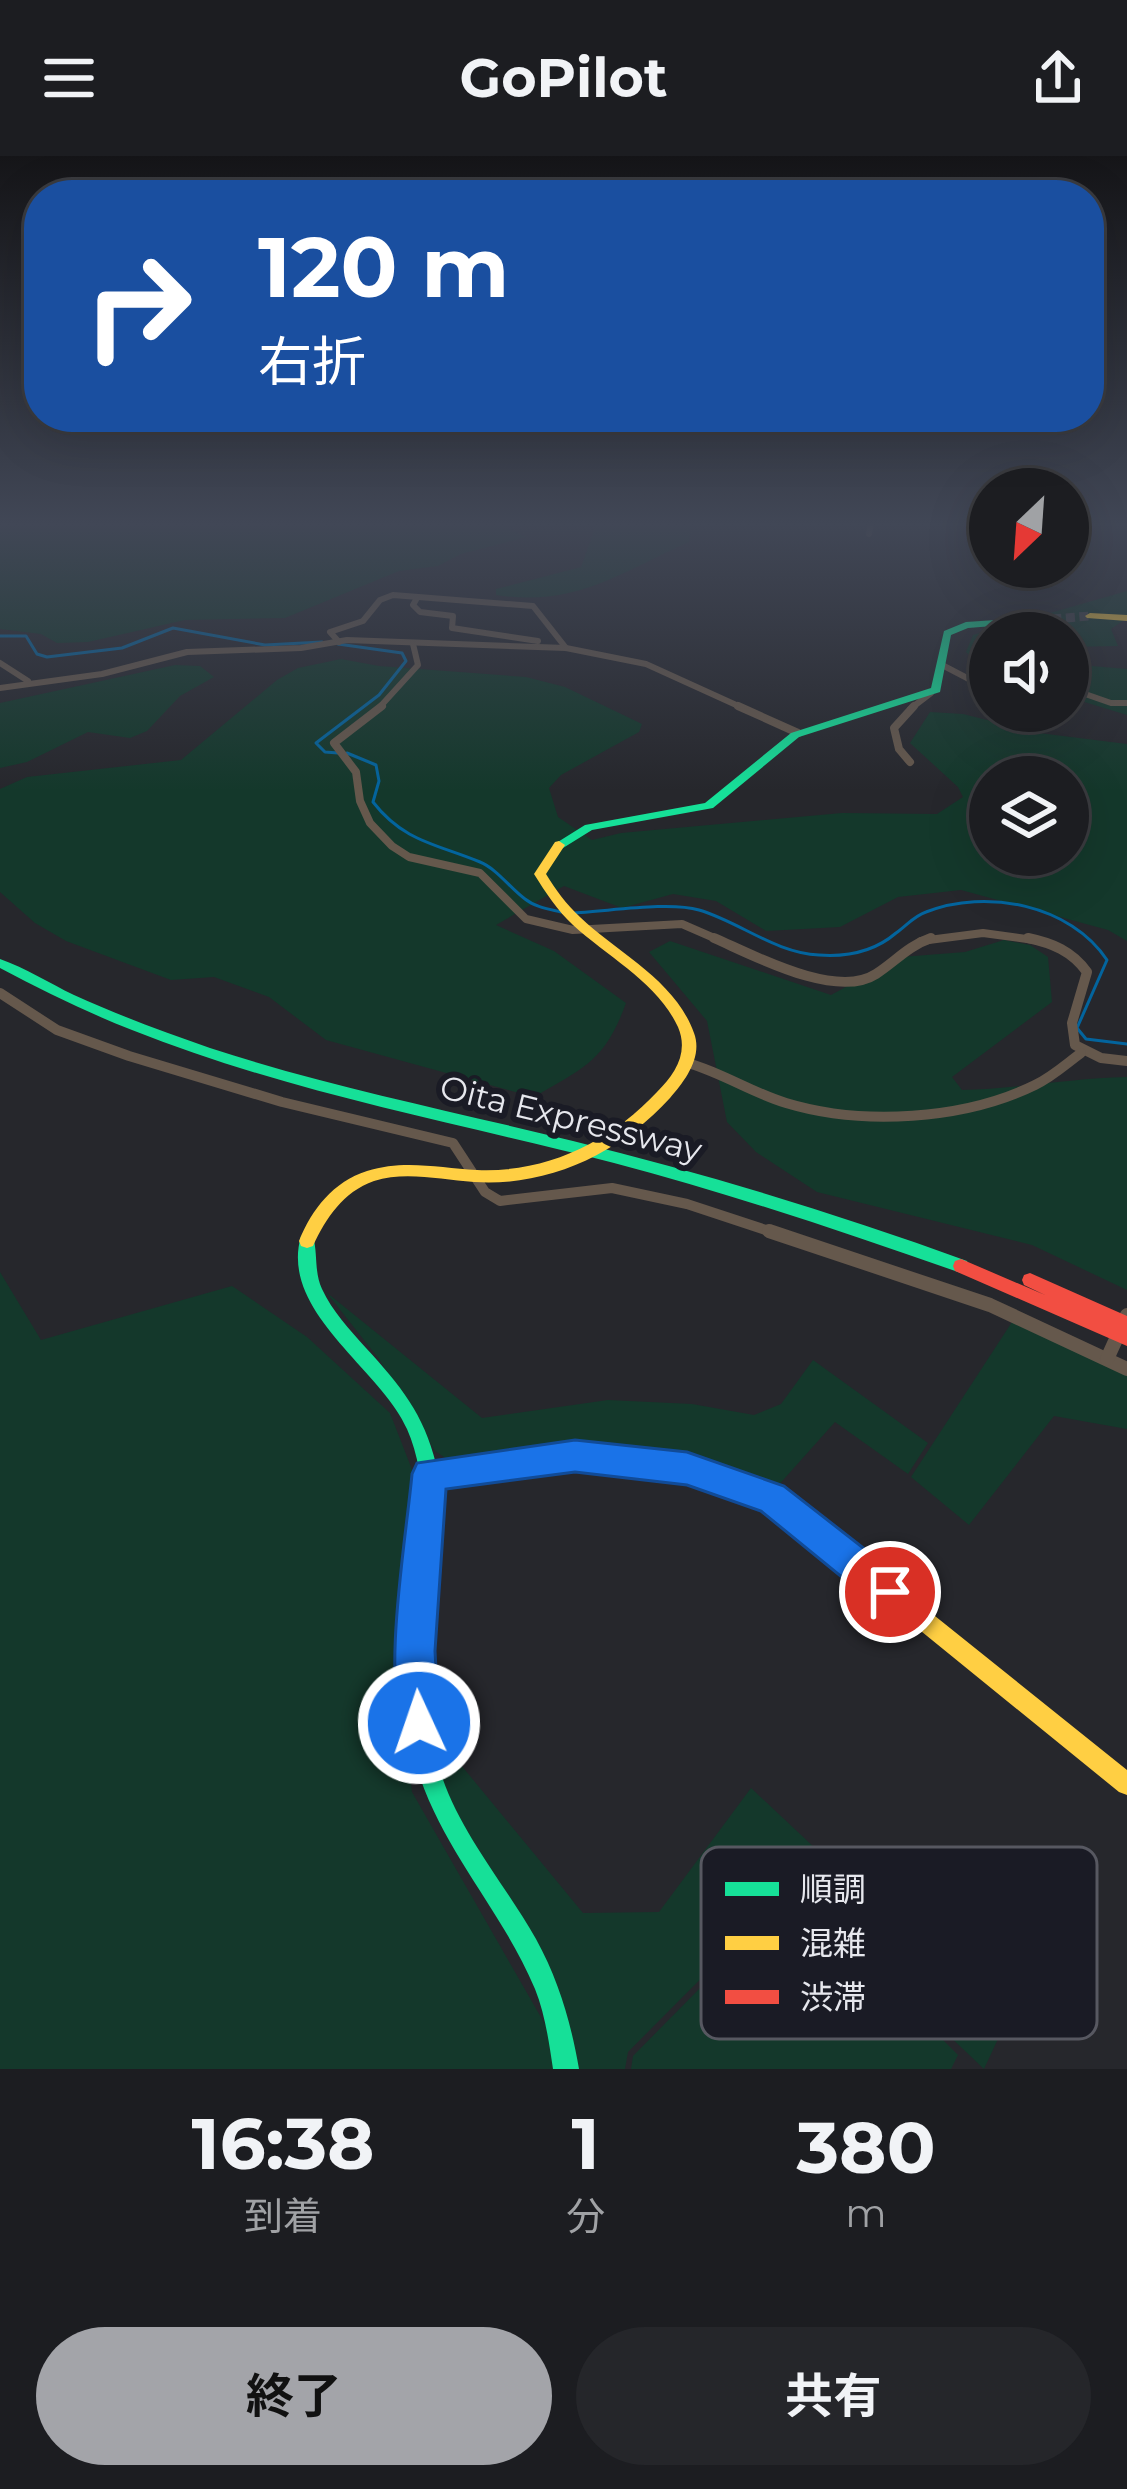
<!DOCTYPE html>
<html lang="ja">
<meta charset="utf-8">
<style>
:root{--surface:#1c1d21;--page:#25262a;--text:#f1f3f6;--muted:#a0a2a5;--line:#3a3b3f;--accent:#a3a4a9}
body{margin:0;font-family:Montserrat,"Noto Sans JP",sans-serif;background:var(--page);color:var(--text);height:100vh;display:flex;flex-direction:column;font-size:45px;white-space:nowrap}
*{box-sizing:border-box;margin:0}
p{font-size:39px;color:var(--muted)}
.icon{flex:none;width:66px;height:66px;fill:none;stroke:currentColor;stroke-width:2;stroke-linecap:round;stroke-linejoin:round}
.map{position:relative;height:1913px;overflow:hidden}
.side{display:flex;flex-direction:column;background:var(--surface);flex:1}
.side>*{flex:none}
.hud{position:absolute;left:24px;top:24px;width:1080px;height:252px;border-radius:48px;box-shadow:0 12px 48px #0002,0 0 0 3px var(--line);background:#1a4fa0;color:#fff;overflow:hidden}
.needle{width:78px;rotate:205deg}
.fabs{position:absolute;left:969px;top:312px;display:grid;gap:24px}
.fabs a{display:grid;place-items:center;width:120px;height:120px;border-radius:50%;background:var(--surface);box-shadow:0 12px 48px #0002,0 0 0 3px var(--line);font-size:60px}
.pin{position:absolute;display:grid;place-items:center;width:102px;height:102px;color:#fff;margin:-51px;border:6px solid #fff;border-radius:50%;box-shadow:0 3px 12px #0007}
.me{position:absolute;width:132px;margin:-66px;rotate:357deg;stroke-linejoin:round;filter:drop-shadow(0 0 9px #0008)}
.turn{display:flex;align-items:center;gap:42px;height:252px;padding:0 36px;font-size:54px}
.turn .icon{width:156px;height:156px;stroke-width:2.5}
.turn b{display:block;font-size:84px;line-height:102px}
.eta{display:flex;justify-content:space-evenly;align-items:center;height:204px;text-align:center}
.eta b{font-size:72px;font-weight:700;line-height:84px}
.action{display:flex;gap:24px;margin-top:auto;padding:24px 36px}
.action a{flex:1;height:138px;border-radius:72px;background:var(--accent);color:#111;font-size:48px;font-weight:700;line-height:138px;text-align:center}
.action a+a{background:var(--page);color:var(--text)}
header{display:flex;justify-content:space-between;align-items:center;height:156px;padding:0 36px;background:var(--surface);font-size:54px;font-weight:700}
.map>svg:first-child{display:block}
</style>
<header><svg class="icon" aria-label="menu" viewBox="0 0 24 24"><path d="M4 6h16M4 12h16M4 18h16"/></svg>GoPilot<svg class="icon" aria-label="share" viewBox="0 0 24 24"><path d="M12 15V3M7 8l5-5 5 5M5 13v7h14v-7"/></svg></header>
<div class="map">
<svg width="1127" height="1913" viewBox="0 0 1127 1913">
<rect width="100%" height="100%" fill="#26272c"/>
<g fill="#14382b" fill-rule="evenodd">
<polygon points="0,367 499,367 526,381 461,398 438,410 399,415 285,462 185,464 88,486 57,487 41,478 0,473"/>
<path d="M597 367H692L689 386C619 417 577 451 496 439V433L581 411Z"/>
<polygon points="1127,435 1127,462 1111,473 1118,490 1068,491 1068,477 990,477 990,519 966,496 973,479"/>
<path d="M341 503 379 510 526 521 565 531 642 568 639 576 561 619 549 632 558 661 592 684 621 677 842 657 937 658 963 641 958 631 910 587 930 556 963 558 1039 577 1127 588V785L1108 774 961 734 898 741 840 771 766 775 716 745 673 738 622 752 564 730 496 769 554 795 626 847C605 905 585 911 534 941L326 884 269 841 214 821 171 824 66 785 35 767 0 736V633L27 621 181 604 277 524 298 512ZM990 621H1068V699H990Z"/>
<polygon points="1068,508 1127,513 1127,559 1068,541"/>
<polygon points="175,509 200,510 214,521 180,540 147,575 130,582 88,576 27,606 0,612 0,547"/>
<path d="M1004 784 1030 789 1048 801 1052 846 952 921 962 934C1018 933 1071 922 1127 921V1134L1032 1089 817 1036 756 996 727 966 707 865 649 796 670 785 831 839 901 801 965 796Z"/>
<polygon points="0,1116 41,1184 232,1130 307,1181 390,1257 418,1329 398,1513 412,1636 550,1877 553,1913 0,1913"/>
<polygon points="326,1136 482,1262 608,1244 692,1248 754,1259 781,1248 813,1204 928,1287 908,1318 835,1266 776,1332 673,1295 584,1293 450,1305 435,1295 379,1203"/>
<polygon points="1012,1166 1127,1217 1127,1273 1054,1260 969,1369 911,1321"/>
<polygon points="422,1526 456,1603 583,1757 659,1756 751,1632 1004,1870 984,1913 814,1751 788,1735 628,1896 625,1913 571,1913 561,1859 432,1615"/>
<polygon points="791,1740 817,1758 958,1899 951,1913 631,1913 633,1900"/>
</g>
<g fill="none" stroke-linecap="round" stroke-linejoin="round">
<g stroke="#03649d" stroke-width="3">
<polyline points="0,480 26,480 37,498 47,501 122,492 173,472 265,489 322,486"/>
<polyline points="338,488 402,497 406,505 379,539 316,587 325,596 338,597"/>
<path d="M347 597 376 609 379 625 373 646C404 686 437 688 480 706 497 713 510 732 525 743 535 751 549 753 561 756"/>
<path d="M571 757C605 756 668 745 699 754 740 766 775 797 819 799 847 801 874 796 896 777 906 770 914 760 926 756 986 732 1071 749 1107 804L1077 872 1086 883 1127 888"/>
</g>
<polyline stroke="#434449" stroke-width="9" stroke-dasharray="9 4.5" stroke-linecap="butt" points="1039,464 1090,460"/>
<g stroke="#65584c" stroke-width="6">
<polyline points="869,378 871,367"/>
<polyline points="417,442 413,449 420,456 453,460 452,472 538,485"/>
<polyline points="339,486 330,476 363,465 380,444 393,439 533,450 566,492"/>
<polyline points="0,507 28,525"/>
<polyline points="944,510 990,534"/>
<polyline points="0,532 102,518 187,496 301,492 347,484 566,492 646,508 745,553"/>
<polyline points="1068,532 1111,547 1127,547"/>
<polyline points="378,553 418,509 413,488"/>
<polyline points="910,553 931,537"/>
</g>
<g stroke="#65584c" stroke-width="8">
<polyline points="382,550 334,587 356,616 360,645 370,667 392,690 409,701 480,717 526,763 573,774 682,768 721,785"/>
<polyline points="738,550 798,577"/>
<polyline points="910,606 899,593 894,572 914,550"/>
<polyline points="921,785 983,777 1041,785"/>
</g>
<g stroke="#65584c" stroke-width="10">
<path d="M714 782C753 799 836 844 876 818 896 805 908 790 931 782"/>
<path d="M1028 782C1052 787 1072 795 1087 816L1072 867 1075 889 1101 902 1127 905"/>
<polyline points="0,837 57,874 129,900 282,946 453,987 485,1036 500,1045 612,1032 687,1048 778,1078"/>
<path d="M691 908C724 918 753 937 786 947 862 970 964 964 1035 929 1052 921 1066 908 1081 897"/>
</g>
<g stroke="#65584c" stroke-width="14">
<polyline points="769,1075 990,1149 1127,1213"/>
<polyline points="1107,1203 1127,1159"/>
</g>
<g fill="#16e098" fill-rule="evenodd">
<polygon points="1039,461 1042,462 1042,466 968,472 951,479 940,536 799,581 713,652 592,674 563,692 559,693 553,689 585,669 705,647 791,577 931,532 944,475 966,466"/>
<path d="M0 803C26 812 49 827 74 839 118 859 164 876 210 892 329 931 452 955 573 985 707 1018 838 1058 967 1105L969 1110 967 1115 961 1117C846 1077 732 1038 614 1007 453 966 287 936 132 874 86 856 43 835 0 812Z"/>
<path d="M307 1078 313 1080C318 1098 314 1116 322 1133 332 1155 350 1174 366 1192 400 1229 424 1258 436 1308 458 1407 409 1509 438 1608 456 1673 504 1726 536 1783 559 1825 571 1867 579 1913H553C549 1886 545 1858 535 1833 497 1743 429 1683 409 1581 391 1483 448 1366 407 1273 380 1212 279 1156 301 1080Z"/>
</g>
<g fill="#ffcf43" fill-rule="evenodd">
<polygon points="1090,457 1127,459 1127,465 1087,462 1085,460"/>
<path d="M559 685 565 689 546 718C556 734 566 748 580 761 619 798 675 824 694 877 703 901 685 925 670 942 620 997 549 1031 474 1026 441 1024 406 1015 374 1025 343 1036 326 1062 313 1090L307 1092 301 1090 299 1085C312 1053 333 1026 367 1015 404 1003 440 1012 477 1014 547 1017 610 986 657 936 675 918 689 897 678 871 657 826 609 802 573 769 557 754 546 737 534 718L555 686Z"/>
<polygon points="575,1291 612,1292 687,1303 779,1335 1127,1614 1127,1639 1119,1636 766,1349 687,1321 612,1310 575,1309 430,1328 423,1325 420,1319 423,1313 430,1310"/>
</g>
<polygon fill="#f24e42" fill-rule="evenodd" points="961,1103 1045,1139 1024,1129 1022,1124 1024,1119 1030,1117 1127,1160 1127,1190 955,1115 953,1110 955,1105"/>
</g>
<linearGradient id="sky" x2="0" y2="1"><stop stop-color="#151518"/><stop offset="0.58" stop-color="#414756"/><stop offset="1" stop-color="#414756" stop-opacity="0"/></linearGradient>
<rect width="1127" height="635" fill="url(#sky)"/>
<path fill="#1a73e8" stroke="#114b97" stroke-width="3" d="M575 1284 687 1296 784 1330 903 1423 908 1436 903 1449 890 1455 876 1449 761 1355 687 1329 575 1316 446 1333 435 1495 439 1567 433 1581 419 1587 405 1581C381 1523 406 1384 412 1318L417 1307Z"/>
<g text-anchor="middle" stroke-width="12" stroke-linejoin="round" paint-order="stroke">
<g font-size="33" fill="#e6e7ed" stroke="#1a1b25">
<text transform="translate(571 962) rotate(14)" y="12">Oita Expressway</text>
</g>
</g>
<rect x="701" y="1691" width="396" height="192" rx="18" fill="#1a1b25" stroke="#575861" stroke-width="3"/>
<rect x="725" y="1726" width="54" height="14" fill="#16e098"/>
<rect x="725" y="1780" width="54" height="14" fill="#ffcf43"/>
<rect x="725" y="1834" width="54" height="14" fill="#f24e42"/>
<g font-size="33" fill="#e6e7ed">
<text x="800" y="1745">順調</text>
<text x="800" y="1799">混雑</text>
<text x="800" y="1853">渋滞</text>
</g>
</svg>
<div class="fabs">
<a><svg class="needle" viewBox="-14 -14 28 28"><path d="M0-13l5 13h-10z" fill="#e53935"/><path d="M0 13l5-13h-10z" fill="#a0a2a5"/></svg></a>
<a><svg class="icon" aria-label="sound" viewBox="0 0 24 24"><path d="M4 9h4l5-4v14l-5-4H4zM17 9q2 3 0 6"/></svg></a>
<a><svg class="icon" aria-label="layers" viewBox="0 0 24 24"><path d="M12 4l9 5-9 5-9-5zM3 14l9 5 9-5"/></svg></a>
</div>
<div class="pin" style="left:890px;top:1436px;background:#d93025"><svg class="icon" aria-label="arrive" viewBox="0 0 24 24"><path d="M6 21V4h12l-3 4 3 4H6"/></svg></div>
<svg class="me" style="left:419px;top:1567px" viewBox="-20 -20 40 40"><circle r="17" fill="#1a73e8" stroke="#fff" stroke-width="3"/><path d="M0-11L8 9 0 5-8 9z" fill="#fff"/></svg>
<div class="hud">
<div class="turn"><svg class="icon" aria-label="right" viewBox="0 0 24 24"><path d="M7 20v-9h11M14 6l5 5-5 5"/></svg><div><b>120 m</b>右折</div></div>
</div>
</div>
<section class="side">
<div class="eta">
<div><b>16:38</b><p>到着</p></div>
<div><b>1</b><p>分</p></div>
<div><b>380</b><p>m</p></div>
</div>
<div class="action"><a>終了</a><a>共有</a></div>
</section>
